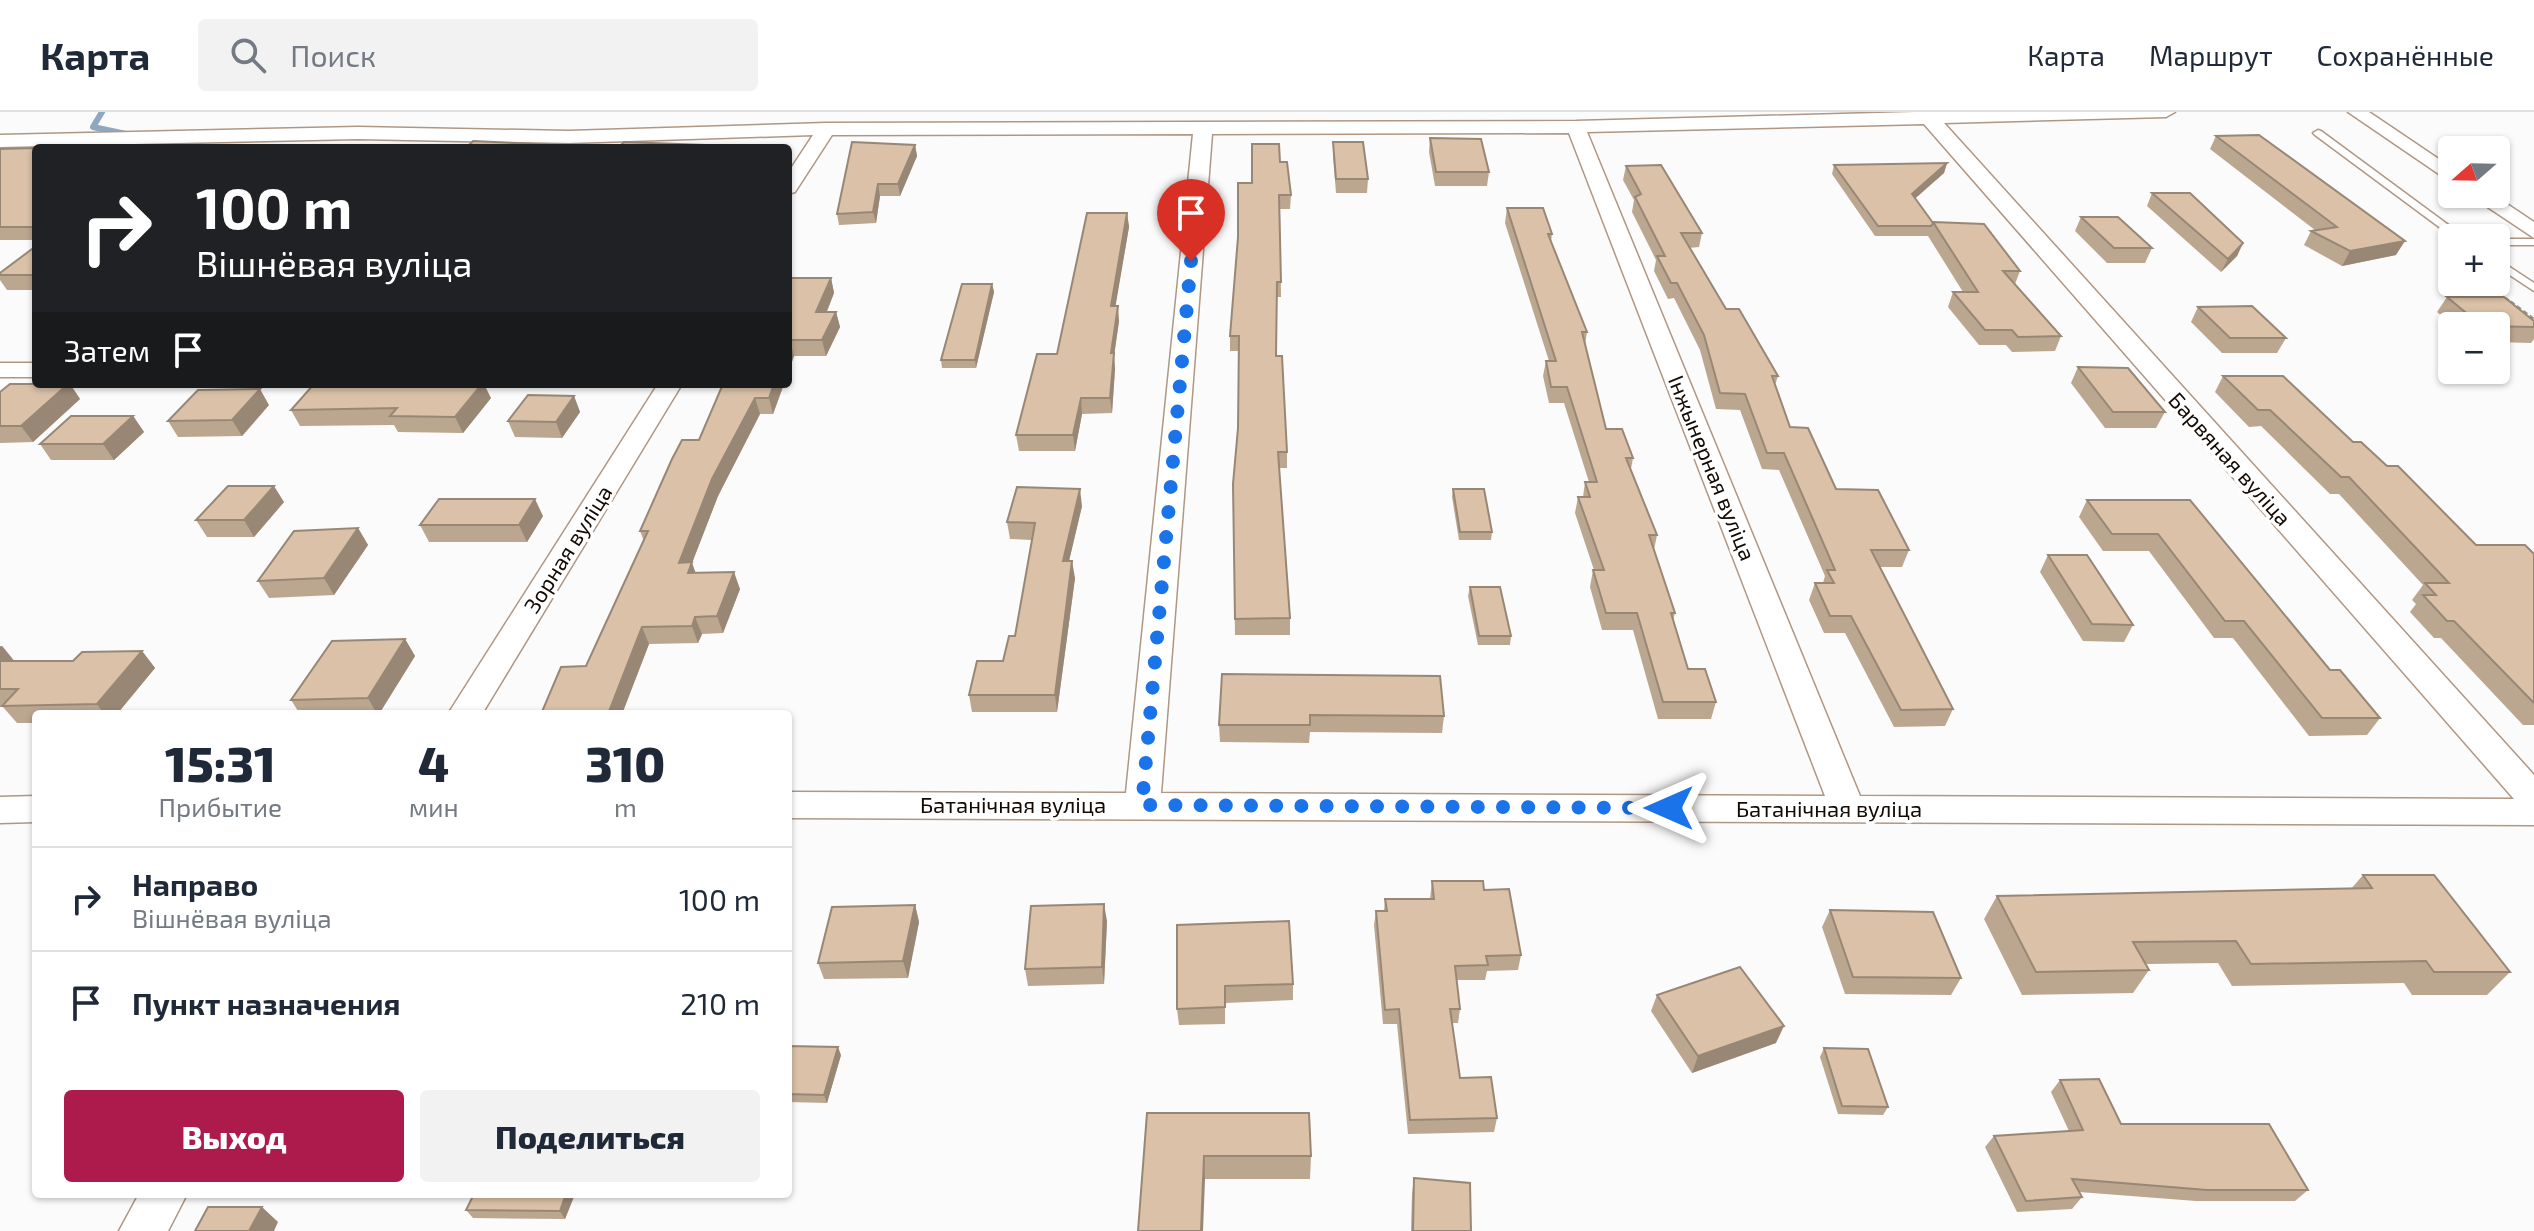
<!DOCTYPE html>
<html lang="ru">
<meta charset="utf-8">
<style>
:root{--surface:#fff;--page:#f2f2f3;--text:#1f2937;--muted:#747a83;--line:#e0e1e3;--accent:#ad1a4c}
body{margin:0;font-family:"Exo 2",sans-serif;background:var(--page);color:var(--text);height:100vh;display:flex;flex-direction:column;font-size:30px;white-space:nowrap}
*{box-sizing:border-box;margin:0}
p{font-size:26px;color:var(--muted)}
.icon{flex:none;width:44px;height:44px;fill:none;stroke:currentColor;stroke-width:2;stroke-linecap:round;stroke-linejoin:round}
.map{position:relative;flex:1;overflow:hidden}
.panel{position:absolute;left:32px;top:598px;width:760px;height:488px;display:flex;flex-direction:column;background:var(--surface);border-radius:8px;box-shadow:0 2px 6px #0004}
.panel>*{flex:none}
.hud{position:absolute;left:32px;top:32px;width:760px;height:244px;border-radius:8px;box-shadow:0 2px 6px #0004;background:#202124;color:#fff;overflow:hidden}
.needle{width:52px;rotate:250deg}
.fabs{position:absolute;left:2438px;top:24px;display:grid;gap:16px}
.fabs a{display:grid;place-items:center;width:72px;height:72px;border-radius:8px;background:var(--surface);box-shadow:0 2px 6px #0004;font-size:40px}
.pin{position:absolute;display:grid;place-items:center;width:68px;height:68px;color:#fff;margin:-82px -34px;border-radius:50% 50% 50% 0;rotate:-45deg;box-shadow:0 0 8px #0007}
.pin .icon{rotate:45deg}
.me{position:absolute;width:88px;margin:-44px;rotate:270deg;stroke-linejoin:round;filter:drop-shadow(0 0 6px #0008)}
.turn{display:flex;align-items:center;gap:28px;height:168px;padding:0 32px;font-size:36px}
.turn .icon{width:104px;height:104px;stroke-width:2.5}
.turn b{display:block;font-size:56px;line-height:68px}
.then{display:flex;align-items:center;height:76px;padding:0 32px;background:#0003;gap:16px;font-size:30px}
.eta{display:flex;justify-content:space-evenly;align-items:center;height:136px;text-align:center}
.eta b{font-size:48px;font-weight:800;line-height:56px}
.cta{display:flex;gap:16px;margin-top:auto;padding:16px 32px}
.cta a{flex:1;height:92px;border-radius:8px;background:var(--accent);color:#fff;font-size:32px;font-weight:800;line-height:92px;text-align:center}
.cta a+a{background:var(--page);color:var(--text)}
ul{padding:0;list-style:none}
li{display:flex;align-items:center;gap:24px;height:104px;padding:0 32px;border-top:2px solid var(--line)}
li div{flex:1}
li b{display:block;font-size:30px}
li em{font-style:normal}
header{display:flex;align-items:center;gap:48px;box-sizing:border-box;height:112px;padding:0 40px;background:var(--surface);border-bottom:2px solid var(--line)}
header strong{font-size:38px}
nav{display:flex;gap:44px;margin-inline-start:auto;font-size:28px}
.search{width:560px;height:72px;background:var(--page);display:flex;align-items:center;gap:20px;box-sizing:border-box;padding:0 28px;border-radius:8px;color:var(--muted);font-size:30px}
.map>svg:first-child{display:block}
</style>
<header>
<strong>Карта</strong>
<div class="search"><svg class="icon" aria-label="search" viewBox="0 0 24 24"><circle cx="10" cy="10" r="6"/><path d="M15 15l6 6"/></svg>Поиск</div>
<nav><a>Карта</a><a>Маршрут</a><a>Сохранённые</a></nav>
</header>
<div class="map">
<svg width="2534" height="1119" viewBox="0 0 2534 1119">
<rect width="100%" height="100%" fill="#fbfbfb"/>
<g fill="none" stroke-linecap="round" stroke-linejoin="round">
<polyline stroke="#8fa8c0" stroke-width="6" points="102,0 93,15 126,22"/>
<g stroke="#b09783" stroke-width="3">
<g id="service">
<polygon points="2318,18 2321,19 2466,126 2454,126 2315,23 2313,21"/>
<rect x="2496" y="127" width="38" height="6"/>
<polygon points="2496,146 2534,171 2534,179 2496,154"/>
</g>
</g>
<g stroke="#b09783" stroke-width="3">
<g id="minor">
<path d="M1915 0H2175L2166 5 1944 11 2534 663V713L788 706V680L1126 681 1193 22 832 23 795 80 788 82V61L813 23 569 31 358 27 0 35V23L358 15 569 19 826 11 1576 9ZM1924 12 2514 687 1860 684 1587 20ZM1569 21 1825 684 1161 681 1212 22Z"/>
<polygon points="2348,0 2369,0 2452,56 2452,71"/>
<polygon points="2468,82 2492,82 2534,110 2534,126"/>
<rect x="0" y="251" width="36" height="14"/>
<polygon points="658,272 682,272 482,602 448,602"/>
<polygon points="36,684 36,710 0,711 0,685"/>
<polygon points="139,1082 187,1082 168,1119 119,1119"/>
</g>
</g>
<polyline stroke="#979390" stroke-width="3" stroke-dasharray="4 3" stroke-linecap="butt" points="2483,170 2513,192"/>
<polyline stroke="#979390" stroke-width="4" stroke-dasharray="5 3" stroke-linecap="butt" points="2510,190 2534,208"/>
<use href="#service" fill="#fff" fill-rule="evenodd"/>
<use href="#minor" fill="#fff" fill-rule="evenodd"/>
</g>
<g fill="#bba690">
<polygon points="2216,24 2396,143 2342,154 2304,133 2311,119 2315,118 2210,37"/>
<polygon points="1430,26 1489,60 1487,74 1435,74 1429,40"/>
<polygon points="1333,30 1368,67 1367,81 1336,81 1333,44"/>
<polygon points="915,33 917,44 900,84 880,84 876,111 839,113 837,102"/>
<polygon points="36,36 36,128 0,128 0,37"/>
<polygon points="1280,50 1291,83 1290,97 1280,97 1281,185 1277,185 1277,244 1287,340 1287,356 1279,356 1290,506 1290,523 1235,523 1233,372 1238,316 1239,239 1230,239 1230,224 1252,71"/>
<polygon points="1947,51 1944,61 1915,86 1933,111 2020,159 2015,172 2061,224 2055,239 2012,240 2006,233 1979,233 1948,195 1953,180 1963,180 1928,124 1875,124 1832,62 1834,53"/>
<polygon points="1626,54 1702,121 1699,135 1689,136 1726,197 1778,264 1775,273 1790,315 1836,377 1909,438 1902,455 1880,455 1953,597 1945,614 1894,615 1845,521 1824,521 1809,488 1815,471 1823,471 1825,464 1779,358 1762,357 1740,298 1716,297 1700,238 1674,186 1668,187 1654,159 1656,148 1632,100 1634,88 1623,68"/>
<polygon points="2152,81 2243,131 2237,144 2221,160 2147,94"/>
<polygon points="1507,96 1552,122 1551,130 1587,220 1585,233 1606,317 1633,346 1631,357 1657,423 1654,438 1675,501 1673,509 1688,557 1716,590 1711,607 1658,607 1633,518 1602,518 1590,475 1593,458 1594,458 1575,401 1578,385 1583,385 1585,370 1589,370 1564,291 1549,291 1543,264 1546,249 1549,249 1505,111"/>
<polygon points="1127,101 1129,115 1115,194 1119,209 1114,244 1115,257 1112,301 1082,302 1075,339 1019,339 1016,323"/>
<polygon points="2081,105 2152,136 2145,151 2107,151 2075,119"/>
<polygon points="36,134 36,178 7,178 0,168 0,161"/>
<polygon points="788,166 831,166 834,181 827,200 836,200 840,215 826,244 794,244 788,261"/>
<polygon points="992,172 994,180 976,256 942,256 941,248"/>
<polygon points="2447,185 2534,209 2534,227 2531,231 2496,230 2496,214 2454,214 2437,200"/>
<polygon points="2198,195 2286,226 2277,241 2222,241 2191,210"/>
<polygon points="2078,255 2165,300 2156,316 2105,316 2071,271"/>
<polygon points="2223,264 2353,330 2476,433 2534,442 2534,613 2523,613 2441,526 2434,526 2410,500 2416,492 2412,488 2423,473 2339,382 2330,382 2261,314 2249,315 2215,280"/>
<polygon points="36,272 70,272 80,287 33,330 0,331 0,280"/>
<polygon points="723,272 784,272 773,302 760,302 718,384 692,451 695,461 740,477 723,521 702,522 698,531 649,532 622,602 541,602 586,554 644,429 640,419 699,328"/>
<polygon points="574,284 580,300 562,326 515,325 508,309"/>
<polygon points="491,286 463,321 398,320 394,313 300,314 291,298"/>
<polygon points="269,293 242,324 178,325 168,309"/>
<polygon points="133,304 144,320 114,348 51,348 40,332"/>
<polygon points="1453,377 1492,420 1491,428 1459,428 1452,385"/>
<polygon points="2087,388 2190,388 2330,558 2380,606 2367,623 2309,624 2233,526 2214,526 2149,439 2103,439 2079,405"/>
<polygon points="284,390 254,425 207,425 196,408"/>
<polygon points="1082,394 1069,449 1075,466 1057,600 972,600 969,583 1003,549 1015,524 1032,428 1010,427 1007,410"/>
<polygon points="543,404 527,430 429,430 420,413"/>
<polygon points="358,416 368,433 334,483 269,486 258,469"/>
<polygon points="2048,443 2133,513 2124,530 2083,529 2040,460"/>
<polygon points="1470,475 1511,524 1510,533 1478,533 1468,484"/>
<polygon points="405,527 415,544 379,602 300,602 291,588"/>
<polygon points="0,534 2,534 14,549 73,549 142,539 155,556 117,602 36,602 36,611 17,611 3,595 0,595"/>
<polygon points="1222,562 1444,604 1442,621 1310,620 1309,631 1220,630 1219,613"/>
<polygon points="2363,763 2510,860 2487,883 2412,883 2404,871 2232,874 2218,851 2146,852 2149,858 2133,881 2022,883 1984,807 1997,784 2351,777"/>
<polygon points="1432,769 1484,778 1521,843 1518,858 1487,859 1485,868 1456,868 1460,897 1458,911 1452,911 1460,966 1497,1006 1494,1020 1408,1022 1397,912 1383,912 1374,813 1376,799 1384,799 1385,787 1430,787"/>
<polygon points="915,793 919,810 908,866 824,867 818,851"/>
<polygon points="1830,798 1961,866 1951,883 1845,882 1822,815"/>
<polygon points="1107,809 1104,872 1028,874 1025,857"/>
<polygon points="1177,813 1293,872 1293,888 1225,891 1225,912 1179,913 1177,897"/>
<polygon points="1657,883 1776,931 1692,961 1651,899"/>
<polygon points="788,934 841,943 827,991 788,990"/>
<polygon points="1824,936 1888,995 1883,1003 1838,1002 1820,945"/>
<polygon points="2060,968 2121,1012 2308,1078 2295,1089 2196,1089 2079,1080 2082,1085 2072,1097 2017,1100 1985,1035 1994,1024 2069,1019 2051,980"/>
<polygon points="1147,1001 1311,1044 1310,1067 1205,1067"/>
<polygon points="1414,1066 1471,1119 1411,1119 1412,1082"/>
<polygon points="474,1082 575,1082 565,1107 473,1106 466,1098"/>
</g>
<g fill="#998776">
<polygon points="915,33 917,44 900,84 898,72"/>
<polygon points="1947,51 1944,61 1909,92 1912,82"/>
<polygon points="878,72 880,84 876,111 873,100"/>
<polygon points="1127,101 1129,115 1113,209 1111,194"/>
<polygon points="2405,129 2396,143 2342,154 2350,139"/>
<polygon points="2243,131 2237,144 2221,160 2228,147"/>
<polygon points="831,166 834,181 820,215 816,200"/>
<polygon points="992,172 994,180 976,256 975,248"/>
<polygon points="1118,194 1119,209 1114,244 1115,257 1112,301 1110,286 1111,241"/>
<polygon points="836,200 840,215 826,244 822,228"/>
<polygon points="790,228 794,244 788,261 788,233"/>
<polygon points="68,272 70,272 80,287 33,330 21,314"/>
<polygon points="482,272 484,272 491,286 463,321 455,305"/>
<polygon points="774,272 784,272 773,302 769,286"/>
<polygon points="260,277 269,293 242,324 232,308"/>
<polygon points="574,284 580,300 562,326 556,310"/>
<polygon points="755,286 760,302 718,384 692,451 698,467 685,468 679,451 712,367"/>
<polygon points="1081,286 1082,302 1075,339 1073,323"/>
<polygon points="133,304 144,320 114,348 103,332"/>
<polygon points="274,374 284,390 254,425 244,408"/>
<polygon points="1080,377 1082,394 1065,466 1063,449"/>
<polygon points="535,387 543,404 527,430 519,413"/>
<polygon points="358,416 368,433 334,483 324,466"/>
<polygon points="1072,449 1075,466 1057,600 1055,583"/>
<polygon points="734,460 740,477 723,521 717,504"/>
<polygon points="695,505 702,522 698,531 692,514"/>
<polygon points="642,515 649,532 622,602 608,602"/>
<polygon points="405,527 415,544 379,602 377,602 368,586"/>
<polygon points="2,534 16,551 0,566 0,535"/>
<polygon points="142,539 155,556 117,602 104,602 97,592"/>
<polygon points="1104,792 1107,809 1104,872 1102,855"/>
<polygon points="915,793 919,810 908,866 903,849"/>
<polygon points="1784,914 1776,931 1692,961 1698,944"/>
<polygon points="838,935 841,943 827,991 824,983"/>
<polygon points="1204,1044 1205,1067 1203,1119 1201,1119"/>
<polygon points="566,1082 575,1082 565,1107 560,1099"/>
<polygon points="262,1095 278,1110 274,1119 249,1119"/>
</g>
<g fill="#dac1a8" stroke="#998776" stroke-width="2">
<polygon points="2259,23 2405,129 2350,139 2311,119 2337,115 2216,24"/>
<polygon points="1430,26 1481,27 1489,60 1436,60"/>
<polygon points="473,29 615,36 466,36"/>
<polygon points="624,30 731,34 729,36 618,36"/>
<polygon points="852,30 915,33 898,72 878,72 873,100 837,102"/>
<polygon points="1333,30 1363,30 1368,67 1336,67"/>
<polygon points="1252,32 1279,32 1280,50 1287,50 1291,83 1279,83 1281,170 1277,170 1276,244 1282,244 1287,340 1278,340 1290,506 1235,507 1233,372 1238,316 1239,224 1230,224 1238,125 1238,71 1252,71"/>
<polygon points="171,33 167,36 42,36"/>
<polygon points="36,36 36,115 0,115 0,37"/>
<polygon points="1947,51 1912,82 1933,111 1931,114 1878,114 1834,53"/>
<polygon points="1661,53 1702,121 1681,121 1726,197 1739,197 1778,264 1772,264 1790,315 1808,316 1836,377 1878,378 1909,438 1871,438 1953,597 1901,598 1851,504 1830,504 1815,471 1834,471 1827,458 1835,458 1784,341 1767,341 1745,282 1720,281 1704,223 1677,171 1671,171 1657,144 1665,144 1635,85 1641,82 1626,54"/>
<polygon points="2152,81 2190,81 2243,131 2228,147"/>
<polygon points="1507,96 1543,96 1552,122 1548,122 1587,220 1582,220 1606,317 1622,317 1633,346 1626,346 1657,423 1649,423 1675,501 1671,501 1688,557 1705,557 1716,590 1663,590 1637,501 1606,501 1593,458 1604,458 1578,385 1590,385 1585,370 1597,370 1567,275 1551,275 1546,249 1556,249"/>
<polygon points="1087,101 1127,101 1111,194 1118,194 1111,241 1114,241 1110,286 1081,286 1073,323 1016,323 1037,242 1057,242"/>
<polygon points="2081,105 2118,105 2152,136 2114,136"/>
<polygon points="1933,110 1984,112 2020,159 2003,159 2061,224 2018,225 2012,218 1985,218 1953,180 1978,180"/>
<polygon points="36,134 36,163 0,163 0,161"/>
<polygon points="788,166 831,166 816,200 836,200 822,228 790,228 788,233"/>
<polygon points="962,172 992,172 975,248 941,248"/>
<polygon points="2447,185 2504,185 2534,209 2534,215 2482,214"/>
<polygon points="2252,194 2286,226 2230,226 2198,195"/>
<polygon points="2078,255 2128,256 2165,300 2113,300"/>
<polygon points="2223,264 2283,264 2353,330 2361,330 2387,354 2398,354 2476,433 2525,433 2534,442 2534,591 2454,509 2447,509 2423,483 2436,483 2425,471 2449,471 2349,365 2341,365 2270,298 2258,298"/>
<polygon points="10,272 68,272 21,314 0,314 0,280"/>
<polygon points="314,272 482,272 455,305 390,304 397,296 291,298"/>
<polygon points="723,272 774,272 769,286 755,286 712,367 679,451 692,450 688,461 734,460 717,504 695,505 692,514 642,515 608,602 541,602 561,555 586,554 648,419 640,419 672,347 682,328 699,328"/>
<polygon points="260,277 232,308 168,309 198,278"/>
<polygon points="528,283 574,284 556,310 508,309"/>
<polygon points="71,304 133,304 103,332 40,332"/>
<polygon points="228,374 274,374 244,408 196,408"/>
<polygon points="1017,375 1080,377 1063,449 1072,449 1055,583 969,583 977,549 1003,549 1009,524 1015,524 1035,411 1007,410"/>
<polygon points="1453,377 1484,377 1492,420 1460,420"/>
<polygon points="439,387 535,387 519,413 420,413"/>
<polygon points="2087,388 2190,388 2330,558 2340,558 2380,606 2322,606 2244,509 2225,509 2158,422 2112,422"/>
<polygon points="358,416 324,466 258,469 294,419"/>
<polygon points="2048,443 2087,443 2133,513 2092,512"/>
<polygon points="1470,475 1500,475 1511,524 1479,524"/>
<polygon points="405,527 368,586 291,588 332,529"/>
<polygon points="142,539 97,592 2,594 18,577 0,577 0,549 73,549 82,540"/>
<polygon points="1222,562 1440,564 1444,604 1310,603 1310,613 1219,613"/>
<polygon points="2363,763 2434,763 2510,860 2434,860 2426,849 2251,852 2236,829 2133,830 2149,858 2036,860 1997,784 2372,776"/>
<polygon points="1432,769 1483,769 1484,778 1509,777 1521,843 1486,844 1488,853 1455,854 1460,897 1450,897 1460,966 1491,965 1497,1006 1410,1008 1399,897 1385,898 1376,799 1387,799 1385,787 1434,787"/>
<polygon points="1104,792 1102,855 1025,857 1031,794"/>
<polygon points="915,793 903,849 818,851 832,795"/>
<polygon points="1830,798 1933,800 1961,866 1853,865"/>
<polygon points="1289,809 1293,872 1225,874 1225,895 1177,897 1177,813"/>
<polygon points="1740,855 1784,914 1698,944 1657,883"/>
<polygon points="788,934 838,935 824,983 788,982"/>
<polygon points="1824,936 1868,937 1888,995 1842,994"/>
<polygon points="2099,967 2121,1012 2269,1012 2308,1078 2207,1078 2072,1067 2082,1085 2026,1089 1994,1024 2083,1018 2060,968"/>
<polygon points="1147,1001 1309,1001 1311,1044 1204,1044 1201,1119 1138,1119"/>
<polygon points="1414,1066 1470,1071 1471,1119 1413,1119"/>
<polygon points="474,1082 566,1082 560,1099 466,1098"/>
<polygon points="208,1095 262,1095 249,1119 195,1119"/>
</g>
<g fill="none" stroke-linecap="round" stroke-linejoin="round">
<polyline stroke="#1a73e8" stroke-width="14" stroke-dasharray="0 25.2" points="1191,149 1142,693 1669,696"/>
</g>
<g text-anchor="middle" stroke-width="7" stroke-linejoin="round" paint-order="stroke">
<g font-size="22" fill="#130a04" stroke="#fff">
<text transform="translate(2230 347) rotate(48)" y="8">Барвяная вуліца</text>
<text transform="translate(1712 356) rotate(68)" y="8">Інжынерная вуліца</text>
<text transform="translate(568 437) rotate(-58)" y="8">Зорная вуліца</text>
<text x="1013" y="701">Батанічная вуліца</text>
<text x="1829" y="705">Батанічная вуліца</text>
</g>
</g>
</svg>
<div class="fabs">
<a><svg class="needle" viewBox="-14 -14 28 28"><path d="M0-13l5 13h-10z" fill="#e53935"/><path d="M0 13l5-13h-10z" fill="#747a83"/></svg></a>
<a>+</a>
<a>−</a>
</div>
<div class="pin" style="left:1191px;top:149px;background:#d93025"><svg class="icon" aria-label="arrive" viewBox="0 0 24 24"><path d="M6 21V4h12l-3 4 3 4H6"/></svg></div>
<svg class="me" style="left:1669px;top:696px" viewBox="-20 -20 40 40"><path d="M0-17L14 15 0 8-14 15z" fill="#1a73e8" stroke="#fff" stroke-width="4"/></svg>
<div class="hud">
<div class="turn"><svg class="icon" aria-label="right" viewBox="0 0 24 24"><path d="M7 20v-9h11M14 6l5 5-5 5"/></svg><div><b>100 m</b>Вішнёвая вуліца</div></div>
<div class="then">Затем<svg class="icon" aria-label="arrive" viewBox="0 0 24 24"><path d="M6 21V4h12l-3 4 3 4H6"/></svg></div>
</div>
<section class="panel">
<div class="eta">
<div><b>15:31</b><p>Прибытие</p></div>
<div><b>4</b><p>мин</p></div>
<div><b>310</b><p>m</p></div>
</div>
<ul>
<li><svg class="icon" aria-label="right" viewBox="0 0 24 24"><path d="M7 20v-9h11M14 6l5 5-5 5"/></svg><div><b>Направо</b><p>Вішнёвая вуліца</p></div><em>100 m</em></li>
<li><svg class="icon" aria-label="arrive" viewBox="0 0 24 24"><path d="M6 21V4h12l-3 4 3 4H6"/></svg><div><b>Пункт назначения</b></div><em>210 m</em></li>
</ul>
<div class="cta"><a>Выход</a><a>Поделиться</a></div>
</section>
</div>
